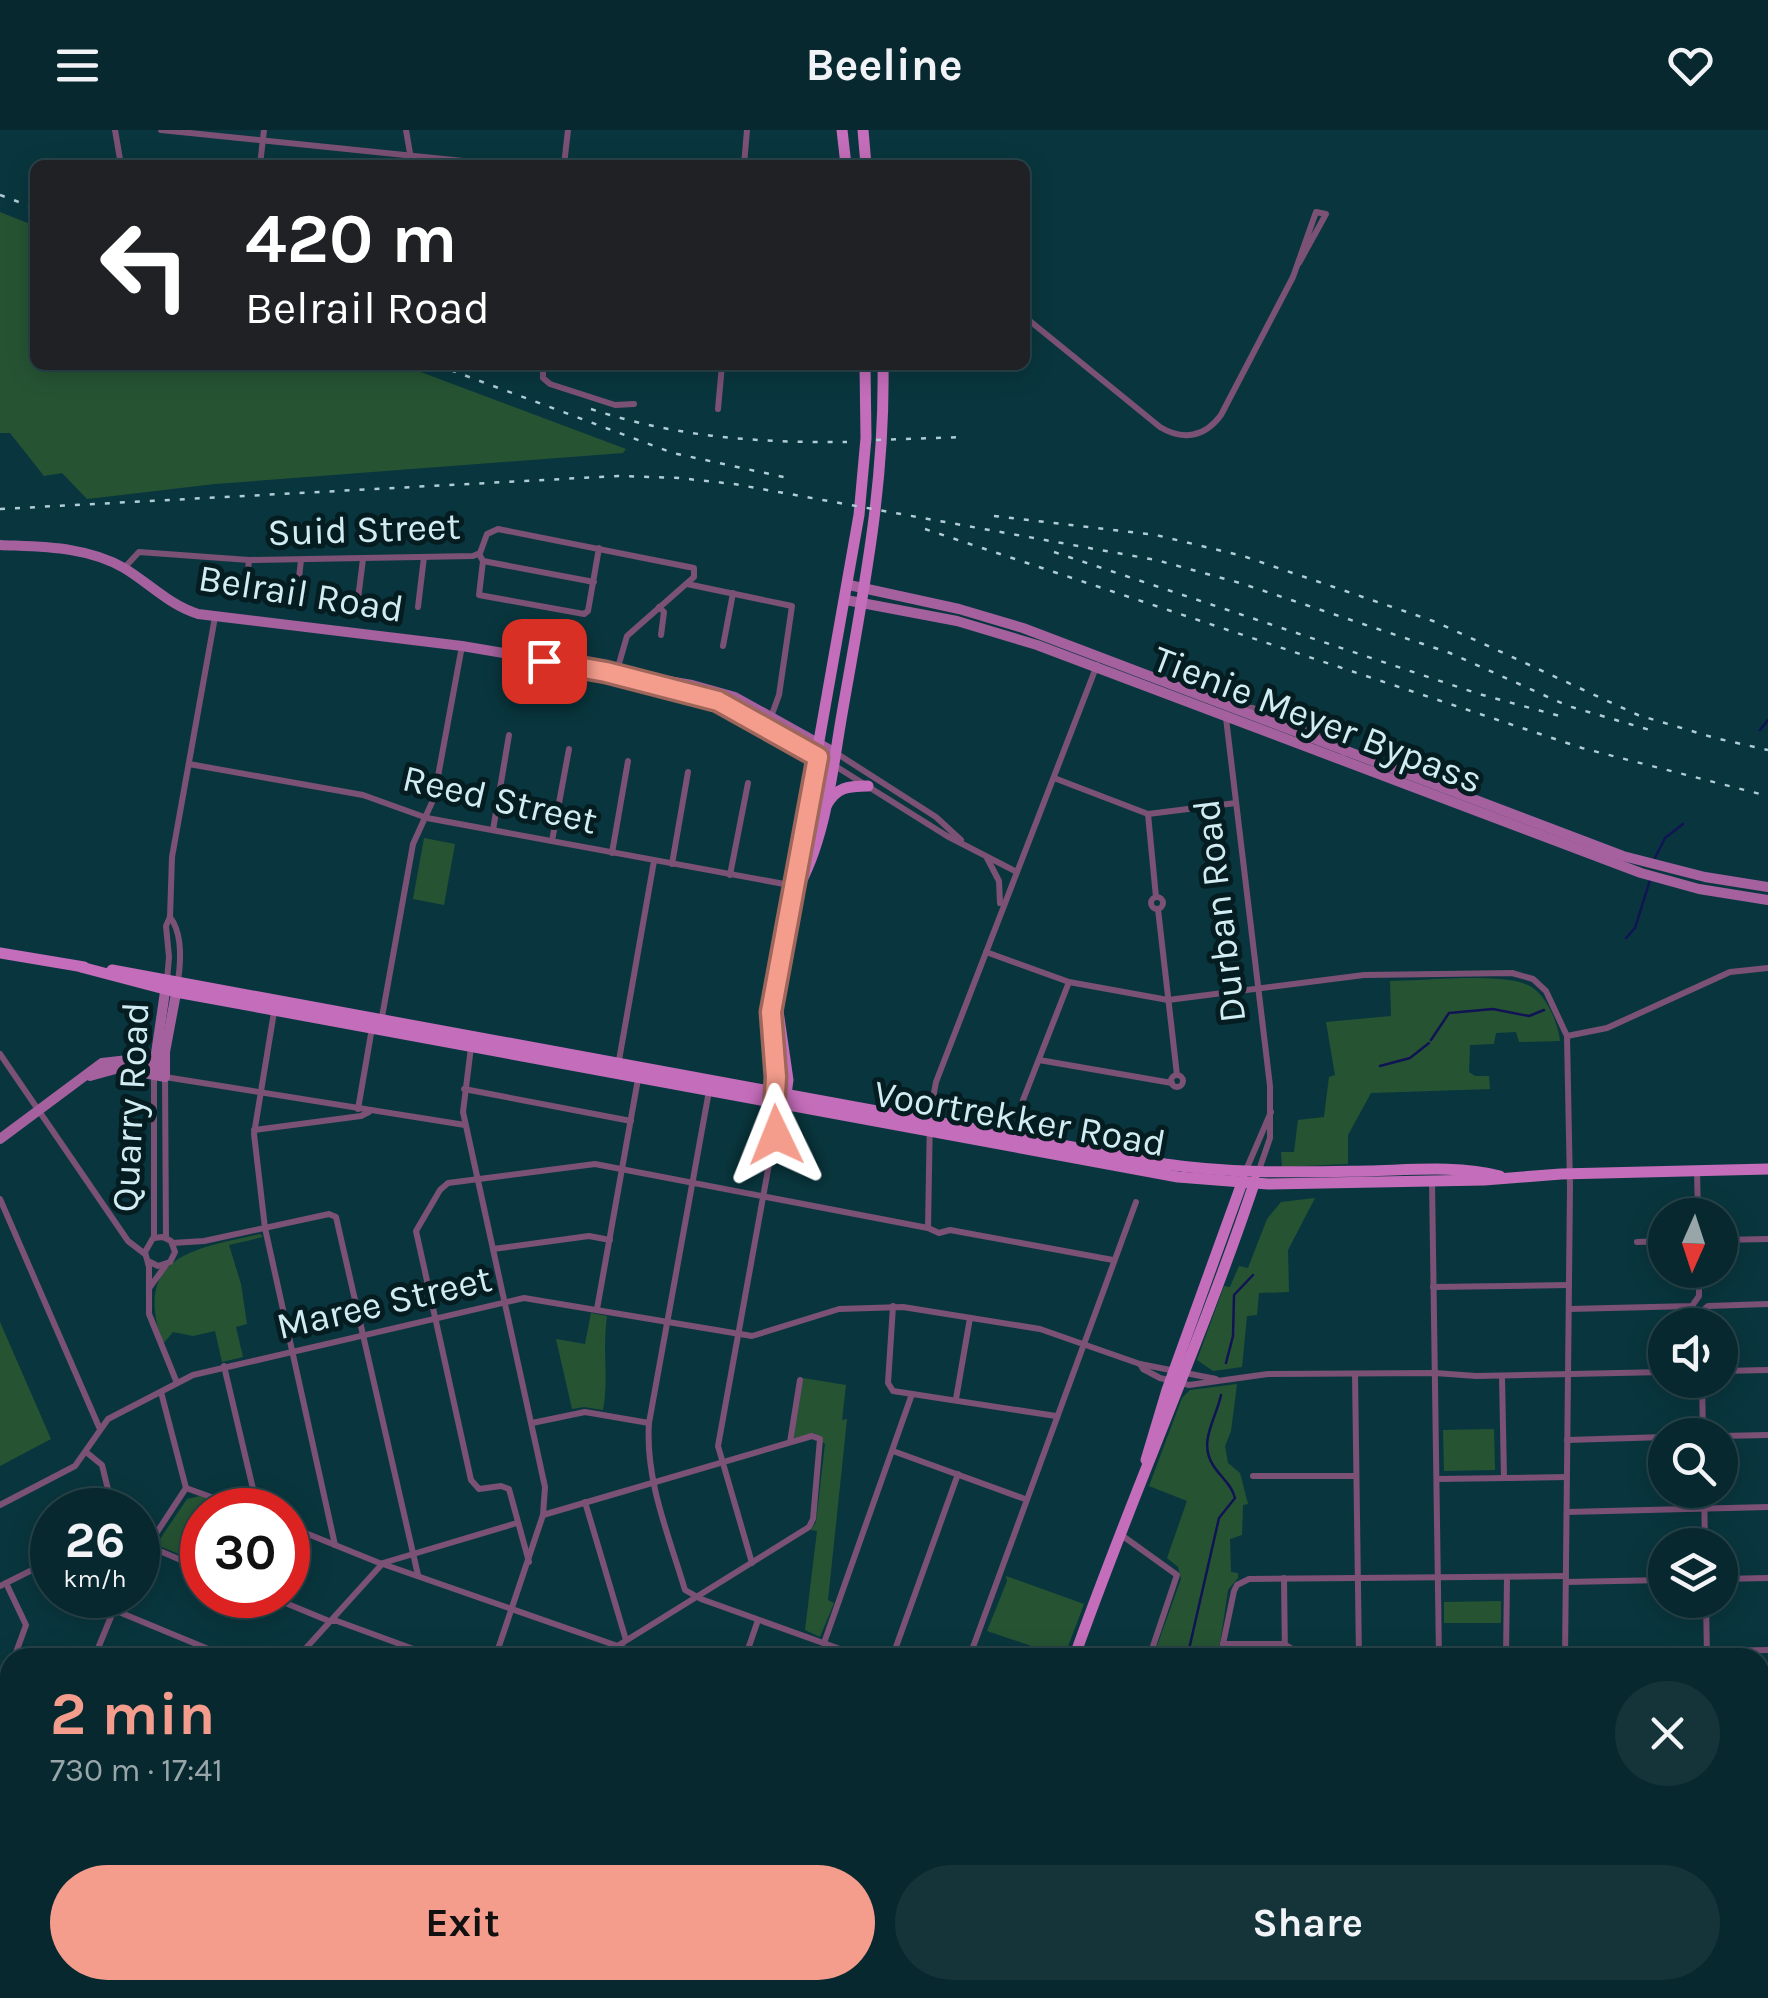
<!DOCTYPE html>
<meta charset="utf-8">
<style>
:root{--surface:#07282e;--page:#15343a;--text:#f1f3f6;--muted:#98a6aa;--line:#28444a;--accent:#f49d8d}
body{margin:0;font-family:Karla,sans-serif;background:var(--page);color:var(--text);height:100vh;display:flex;flex-direction:column;font-size:38px;white-space:nowrap}
*{box-sizing:border-box;margin:0}
p{font-size:32px;color:var(--muted)}
.icon{flex:none;width:55px;height:55px;fill:none;stroke:currentColor;stroke-width:2;stroke-linecap:round;stroke-linejoin:round}
.map{position:relative;flex:1;overflow:hidden}
.sheet{position:absolute;left:0px;top:1518px;width:1770px;height:352px;display:flex;flex-direction:column;background:var(--surface);border-radius:30px 30px 0 0;box-shadow:0 5px 25px #0003,0 0 0 2px var(--line)}
.sheet>*{flex:none}
.top-card{position:absolute;left:30px;top:30px;width:1000px;height:210px;border-radius:15px;box-shadow:0 5px 25px #0003,0 0 0 2px var(--line);background:#202124;color:#fff;overflow:hidden}
.needle{width:65px;rotate:183deg}
.tools{position:absolute;left:1648px;top:1068px;display:grid;gap:20px}
.tools a{display:grid;place-items:center;width:90px;height:90px;border-radius:50%;background:var(--surface);box-shadow:0 5px 25px #0003,0 0 0 2px var(--line);font-size:50px}
.speed{position:absolute;left:30px;top:1358px;display:flex;gap:20px;font-size:50px;font-weight:700;text-align:center}
.speed>*{display:grid;place-content:center;width:130px;height:130px;border-radius:50%;background:var(--surface);box-shadow:0 5px 25px #0003,0 0 0 2px var(--line);line-height:1}
.speed small{font-size:25px;font-weight:400}
.speed .limit{border:15px solid #d22;background:#fff;color:#111}
.pin{position:absolute;display:grid;place-items:center;width:85px;height:85px;color:#fff;margin:-42px;border-radius:20px;box-shadow:0 5px 15px #0006}
.me{position:absolute;width:110px;margin:-55px;rotate:358deg;stroke-linejoin:round;filter:drop-shadow(0 0 8px #0008)}
.turn{display:flex;align-items:center;gap:35px;height:210px;padding:0 50px;font-size:45px}
.turn .icon{width:130px;height:130px;stroke-width:2.5}
.turn b{display:block;font-size:70px;line-height:85px}
.round{display:grid;place-items:center;flex:none;width:105px;height:105px;border-radius:52px;background:var(--page)}
.headline{display:flex;align-items:center;justify-content:space-between;height:170px;padding:0 50px}
h1{font-size:60px;font-weight:700;line-height:75px;color:var(--accent)}
.action{display:flex;gap:20px;margin-top:auto;padding:20px 50px}
.action a{flex:1;height:115px;border-radius:60px;background:var(--accent);color:#111;font-size:40px;font-weight:700;line-height:115px;text-align:center}
.action a+a{background:var(--page);color:var(--text)}
header{display:flex;justify-content:space-between;align-items:center;height:130px;padding:0 50px;background:var(--surface);font-size:45px;font-weight:700}
.map>svg:first-child{display:block}
</style>
<header><svg class="icon" aria-label="menu" viewBox="0 0 24 24"><path d="M4 6h16M4 12h16M4 18h16"/></svg>Beeline<svg class="icon" aria-label="heart" viewBox="0 0 24 24"><path d="M12 20l-8-8c-3-5 5-10 8-4 3-6 11-1 8 4z"/></svg></header>
<div class="map">
<svg width="1768" height="1868" viewBox="0 0 1768 1868">
<rect width="100%" height="100%" fill="#09363e"/>
<g fill="#265433">
<polygon points="0,82 35,96 35,235 402,235 626,319 623,323 215,354 87,369 62,343 44,346 10,303 0,303"/>
<polygon points="424,708 455,714 444,775 413,769"/>
<path d="M1420 850C1439 849 1509 844 1530 856 1546 865 1558 892 1560 911L1519 912 1516 902 1496 903 1494 914 1470 915 1469 942 1475 946H1489L1490 959 1371 963 1348 1005V1034L1282 1037 1281 1022H1294L1298 990 1324 987 1329 947 1335 945 1326 892 1391 886 1390 851Z"/>
<polygon points="1315,1068 1288,1120 1289,1162 1259,1163 1257,1185 1247,1186 1242,1237 1213,1241 1197,1230 1224,1156 1230,1157 1239,1136 1248,1138 1267,1089 1281,1072"/>
<path d="M260 1104 263 1107 229 1115 241 1154 247 1194 236 1197 243 1227 222 1232 215 1201 193 1206 173 1202 163 1214C132 1126 192 1119 260 1104Z"/>
<path d="M591 1183 607 1186C602 1219 609 1249 603 1280L584 1277 572 1279 556 1209 585 1214Z"/>
<polygon points="0,1192 51,1309 0,1336"/>
<polygon points="803,1248 846,1255 842,1290 847,1289 828,1470 834,1473 820,1507 805,1500 817,1401 811,1400 816,1392 825,1314 814,1303 793,1308"/>
<polygon points="1237,1254 1231,1301 1225,1316 1228,1333 1240,1343 1248,1374 1243,1375 1242,1405 1230,1409 1231,1442 1238,1443 1238,1448 1228,1460 1218,1527 1153,1527 1181,1449 1178,1437 1167,1428 1187,1371 1149,1356 1182,1268 1190,1260"/>
<polygon points="1494,1299 1495,1340 1444,1341 1443,1300"/>
<polygon points="200,1366 234,1380 202,1380 202,1434 162,1417 158,1412 187,1369"/>
<polygon points="1006,1446 1084,1474 1064,1527 987,1501 1007,1451"/>
<polygon points="1501,1471 1501,1493 1444,1493 1444,1472"/>
<polygon points="387,1860 466,1860 463,1868 384,1868"/>
</g>
<g fill="none" stroke-linecap="round" stroke-linejoin="round">
<g stroke="#101454" stroke-width="2.5">
<polyline points="1760,600 1768,590"/>
<polyline points="1655,728 1665,708 1683,694"/>
<polyline points="1626,808 1635,798 1650,750"/>
<polyline points="1431,910 1449,883 1493,879 1529,886 1544,880"/>
<polyline points="1380,936 1410,928 1429,913"/>
<polyline points="1226,1233 1233,1206 1234,1165 1253,1145"/>
<path d="M1187 1528 1219 1388 1235 1368C1231 1353 1220 1347 1213 1335 1198 1312 1216 1289 1221 1265"/>
</g>
<g stroke="#7b5176" stroke-width="6">
<polyline points="115,0 121,35"/>
<polyline points="161,0 502,35"/>
<polyline points="406,0 412,35"/>
<polyline points="260,35 264,0"/>
<polyline points="564,35 568,0"/>
<polyline points="744,35 747,0"/>
<path d="M1025 187 1160 297C1183 311 1205 307 1221 285L1293 147 1316 82 1326 84 1299 133"/>
<polyline points="543,235 543,248 550,254 615,275 634,274"/>
<polyline points="718,279 722,235"/>
<polyline points="479,424 483,431 479,465 584,484 588,481 599,418"/>
<polyline points="483,431 594,452"/>
<polyline points="125,437 139,422 249,430 473,426 480,423 487,404 498,399 694,438 694,447 627,506 616,544"/>
<polyline points="247,451 249,430"/>
<polyline points="687,454 792,476 779,565 771,587"/>
<polyline points="298,457 301,430"/>
<polyline points="358,469 363,429"/>
<polyline points="418,477 424,427"/>
<polyline points="659,477 664,482 661,505"/>
<polyline points="723,516 733,463"/>
<polyline points="1238,577 1253,578 1347,613 1344,624"/>
<polyline points="1226,588 1270,956 1270,1008 1259,1040"/>
<polyline points="836,623 936,687 961,710"/>
<polyline points="189,634 363,665 427,688 795,756"/>
<polyline points="832,634 947,706 1017,742"/>
<polyline points="1054,648 1148,684 1236,673"/>
<polyline points="1148,684 1156,767"/>
<polyline points="493,700 509,605"/>
<polyline points="552,711 569,619"/>
<polyline points="612,723 628,631"/>
<polyline points="987,728 999,751 1000,773"/>
<polyline points="672,734 688,642"/>
<polyline points="730,745 748,653"/>
<circle cx="1157" cy="773" r="6"/>
<polyline points="1158,779 1177,945"/>
<path d="M170 787C183 804 181 831 178 851"/>
<polyline points="986,822 1069,852 1168,870 1364,845 1512,843 1533,849 1546,861 1567,906 1570,1057 1565,1528"/>
<polyline points="167,850 169,827 166,796 170,787 172,727 215,487"/>
<polyline points="274,882 254,1004 265,1098 335,1415"/>
<polyline points="382,887 413,714 434,668 462,516"/>
<polyline points="1567,906 1607,898 1730,842 1768,838"/>
<polyline points="471,917 463,982 545,1357 543,1385 495,1528"/>
<polyline points="0,924 128,1111 145,1124"/>
<polyline points="1039,930 1172,953"/>
<polyline points="618,936 654,731"/>
<circle cx="1177" cy="951" r="6"/>
<polyline points="464,959 631,991"/>
<path d="M709 961 649 1293C645 1350 669 1406 685 1460L701 1469 865 1528"/>
<polyline points="358,979 372,898"/>
<polyline points="254,1000 361,986 369,982"/>
<polyline points="1015,1006 1023,970 1069,852"/>
<polyline points="772,1011 774,973"/>
<polyline points="1246,1040 1271,982"/>
<polyline points="1697,1041 1698,1085"/>
<polyline points="1432,1051 1439,1528"/>
<polyline points="0,1069 99,1297"/>
<polyline points="928,1098 930,984 936,952 1097,535"/>
<polyline points="154,1108 154,944"/>
<polyline points="166,1108 165,947 465,995"/>
<polyline points="1720,1110 1768,1109"/>
<polyline points="1637,1112 1665,1111"/>
<polyline points="172,1113 204,1111 329,1084 336,1087 418,1445"/>
<polyline points="493,1119 589,1106 610,1110"/>
<polyline points="148,1131 158,1136 170,1132 175,1122 171,1111 163,1107 153,1108 145,1122 149,1137 149,1184 177,1253"/>
<polyline points="150,1157 166,1135"/>
<polyline points="1433,1157 1569,1155"/>
<polyline points="893,1176 888,1253 893,1261 1056,1286"/>
<polyline points="597,1179 638,949"/>
<polyline points="1569,1179 1692,1176 1699,1166 1699,1140"/>
<polyline points="1700,1195 1701,1182 1708,1176 1768,1174"/>
<polyline points="1140,1234 1143,1239 1160,1248 1189,1255 1268,1244 1435,1243 1476,1246 1665,1242"/>
<polyline points="224,1236 258,1380"/>
<polyline points="1720,1241 1768,1240"/>
<polyline points="1355,1244 1359,1528"/>
<polyline points="1502,1246 1504,1348"/>
<polyline points="1702,1250 1703,1305"/>
<polyline points="161,1262 186,1358"/>
<polyline points="956,1269 970,1188"/>
<polyline points="532,1293 585,1282 649,1293"/>
<polyline points="1720,1306 1768,1305"/>
<polyline points="1567,1310 1665,1307"/>
<polyline points="790,1312 800,1250"/>
<polyline points="893,1321 1025,1369"/>
<polyline points="86,1322 102,1335 113,1380"/>
<polyline points="1253,1346 1356,1346"/>
<polyline points="1437,1349 1567,1347"/>
<polyline points="186,1358 247,1380"/>
<polyline points="1704,1360 1705,1415"/>
<polyline points="585,1372 626,1510"/>
<polyline points="0,1375 75,1336 108,1289 193,1245 524,1168 752,1206 839,1179 903,1177 1040,1199 1140,1234 1216,1249"/>
<polyline points="1567,1382 1768,1377"/>
<polyline points="543,1385 812,1306 820,1309 813,1389 809,1397 619,1515"/>
<polyline points="288,1396 377,1432 652,1528"/>
<polyline points="1120,1404 1177,1445 1149,1528"/>
<polyline points="148,1416 202,1439"/>
<polyline points="138,1431 186,1358"/>
<polyline points="529,1432 509,1359 501,1356 479,1359 471,1350 416,1101 440,1060 448,1053 595,1034 928,1098 939,1103 950,1100 1113,1130"/>
<polyline points="752,1433 718,1316 773,1012 784,976"/>
<polyline points="1284,1448 1285,1528"/>
<polyline points="1720,1449 1768,1448"/>
<polyline points="1566,1452 1665,1450"/>
<polyline points="6,1453 26,1495 14,1528"/>
<polyline points="0,1456 52,1430"/>
<polyline points="266,1465 329,1491 337,1491 438,1528"/>
<polyline points="1706,1470 1707,1528"/>
<polyline points="114,1480 230,1528"/>
<polyline points="824,1513 912,1264"/>
<polyline points="1223,1514 1284,1514 1308,1528"/>
<polyline points="1565,1524 1768,1520"/>
<polyline points="94,1528 120,1465"/>
<polyline points="297,1528 383,1433 517,1393"/>
<polyline points="745,1528 758,1490"/>
<polyline points="892,1528 958,1344"/>
<polyline points="969,1528 1136,1072"/>
<polyline points="1223,1528 1223,1514 1234,1461 1237,1455 1249,1449 1566,1446"/>
<polyline points="1506,1528 1507,1447"/>
<polyline points="10,1537 7,1544 10,1563"/>
<polyline points="1760,1591 1768,1591"/>
<polyline points="1760,1663 1768,1663"/>
<polyline points="0,1702 10,1706"/>
<polyline points="1760,1734 1768,1734"/>
<polyline points="0,1758 10,1733"/>
<polyline points="1760,1806 1768,1805"/>
<polyline points="734,1860 757,1868"/>
<polyline points="1357,1860 1359,1868"/>
<polyline points="8,1868 13,1860"/>
<polyline points="346,1868 349,1860"/>
<polyline points="623,1868 626,1860"/>
<polyline points="874,1868 876,1860"/>
<polyline points="1027,1868 1030,1860"/>
</g>
<g stroke="#a4619d" stroke-width="10">
<path d="M0 415C42 417 86 416 124 438 149 453 169 475 198 484L462 516 692 555 735 567 834 622"/>
<polyline points="849,455 959,479 1023,498 1623,726 1705,747 1768,757"/>
<polyline points="846,470 957,491 1037,515 1641,743 1699,759 1768,770"/>
<polyline points="626,549 718,571 832,634"/>
<polyline points="154,937 166,855"/>
<polyline points="90,946 119,938 165,947 165,922 177,858"/>
<polyline points="0,1009 102,933 128,930 165,938"/>
<polyline points="0,1742 10,1746"/>
<polyline points="1760,1850 1768,1850"/>
<polyline points="309,1860 331,1868"/>
<polyline points="521,1860 543,1868"/>
<polyline points="1407,1868 1436,1860"/>
<polyline points="1460,1868 1768,1861"/>
</g>
<g stroke="#c46dba" stroke-width="11">
<polyline points="842,0 846,35"/>
<polyline points="863,0 866,35"/>
<path d="M826 676C836 657 848 656 868 656"/>
<path d="M796 761C826 710 832 641 842 584 863 463 885 358 883 235"/>
<polyline points="0,823 84,837"/>
<polyline points="81,837 176,862 1178,1047 1268,1054 1484,1050 1561,1044 1768,1039"/>
<path d="M112 840 1165 1034C1232 1044 1300 1042 1368 1041 1410 1040 1458 1035 1500 1046"/>
<polyline points="778,881 788,950 785,971"/>
<polyline points="775,966 771,882 859,385 866,308 865,235"/>
<polyline points="1146,1330 1167,1260 1243,1050"/>
<path d="M1074 1528C1131 1367 1201 1212 1255 1051"/>
<polyline points="949,1868 951,1860"/>
<polyline points="959,1868 962,1860"/>
</g>
<g stroke="#afcdd4" stroke-width="2.5" stroke-dasharray="5 10" stroke-linecap="butt">
<polyline points="0,65 35,78"/>
<polyline points="437,235 673,323 788,348"/>
<path d="M591 279C675 307 759 313 847 312"/>
<polyline points="876,310 966,307"/>
<polyline points="0,379 618,346 679,348 734,354 1156,430 1240,453 1450,523 1568,576 1650,600"/>
<polyline points="994,386 1156,405 1243,426 1436,492 1638,585 1715,608 1768,620"/>
<polyline points="925,399 1582,618 1768,666"/>
<polyline points="1054,422 1479,564 1567,588"/>
</g>
</g>
<g fill="none" stroke-linecap="round" stroke-linejoin="round">
<g stroke="#9f665c" stroke-width="25">
<polyline id="route" points="544,531 606,542 718,571 818,627 771,882 776,947 772,1012 776,1005"/>
</g>
<use href="#route" stroke="#f49d8d" stroke-width="18"/>
</g>
<g text-anchor="middle" stroke-width="10" stroke-linejoin="round" paint-order="stroke">
<g font-size="38" fill="#d1edf3" stroke="#051c20">
<text transform="translate(364 399) rotate(-2)" y="13">Suid Street</text>
<text transform="translate(301 463) rotate(9)" y="13">Belrail Road</text>
<text transform="translate(1318 589) rotate(21)" y="13">Tienie Meyer Bypass</text>
<text transform="translate(500 669) rotate(13)" y="13">Reed Street</text>
<text transform="translate(1219 781) rotate(-97)" y="13">Durban Road</text>
<text transform="translate(130 977) rotate(-87)" y="13">Quarry Road</text>
<text transform="translate(1020 988) rotate(10)" y="13">Voortrekker Road</text>
<text transform="translate(384 1172) rotate(-13)" y="13">Maree Street</text>
</g>
</g>
</svg>
<div class="tools">
<a><svg class="needle" viewBox="-14 -14 28 28"><path d="M0-13l5 13h-10z" fill="#e53935"/><path d="M0 13l5-13h-10z" fill="#98a6aa"/></svg></a>
<a><svg class="icon" aria-label="sound" viewBox="0 0 24 24"><path d="M4 9h4l5-4v14l-5-4H4zM17 9q2 3 0 6"/></svg></a>
<a><svg class="icon" aria-label="search" viewBox="0 0 24 24"><circle cx="10" cy="10" r="6"/><path d="M15 15l6 6"/></svg></a>
<a><svg class="icon" aria-label="layers" viewBox="0 0 24 24"><path d="M12 4l9 5-9 5-9-5zM3 14l9 5 9-5"/></svg></a>
</div>
<div class="speed"><div>26<small>km/h</small></div><div class="limit">30</div></div>
<div class="pin" style="left:544px;top:531px;background:#d93025"><svg class="icon" aria-label="arrive" viewBox="0 0 24 24"><path d="M6 21V4h12l-3 4 3 4H6"/></svg></div>
<svg class="me" style="left:776px;top:1005px" viewBox="-20 -20 40 40"><path d="M0-17L14 15 0 8-14 15z" fill="#f49d8d" stroke="#fff" stroke-width="4"/></svg>
<div class="top-card">
<div class="turn"><svg class="icon" aria-label="left" viewBox="0 0 24 24"><path d="M17 20v-9H6M10 6l-5 5 5 5"/></svg><div><b>420 m</b>Belrail Road</div></div>
</div>
<section class="sheet">
<div class="headline"><div><h1>2 min</h1><p>730 m · 17:41</p></div><a class="round"><svg class="icon" aria-label="close" viewBox="0 0 24 24"><path d="M6 6l12 12M18 6L6 18"/></svg></a></div>
<div class="action"><a>Exit</a><a>Share</a></div>
</section>
</div>
